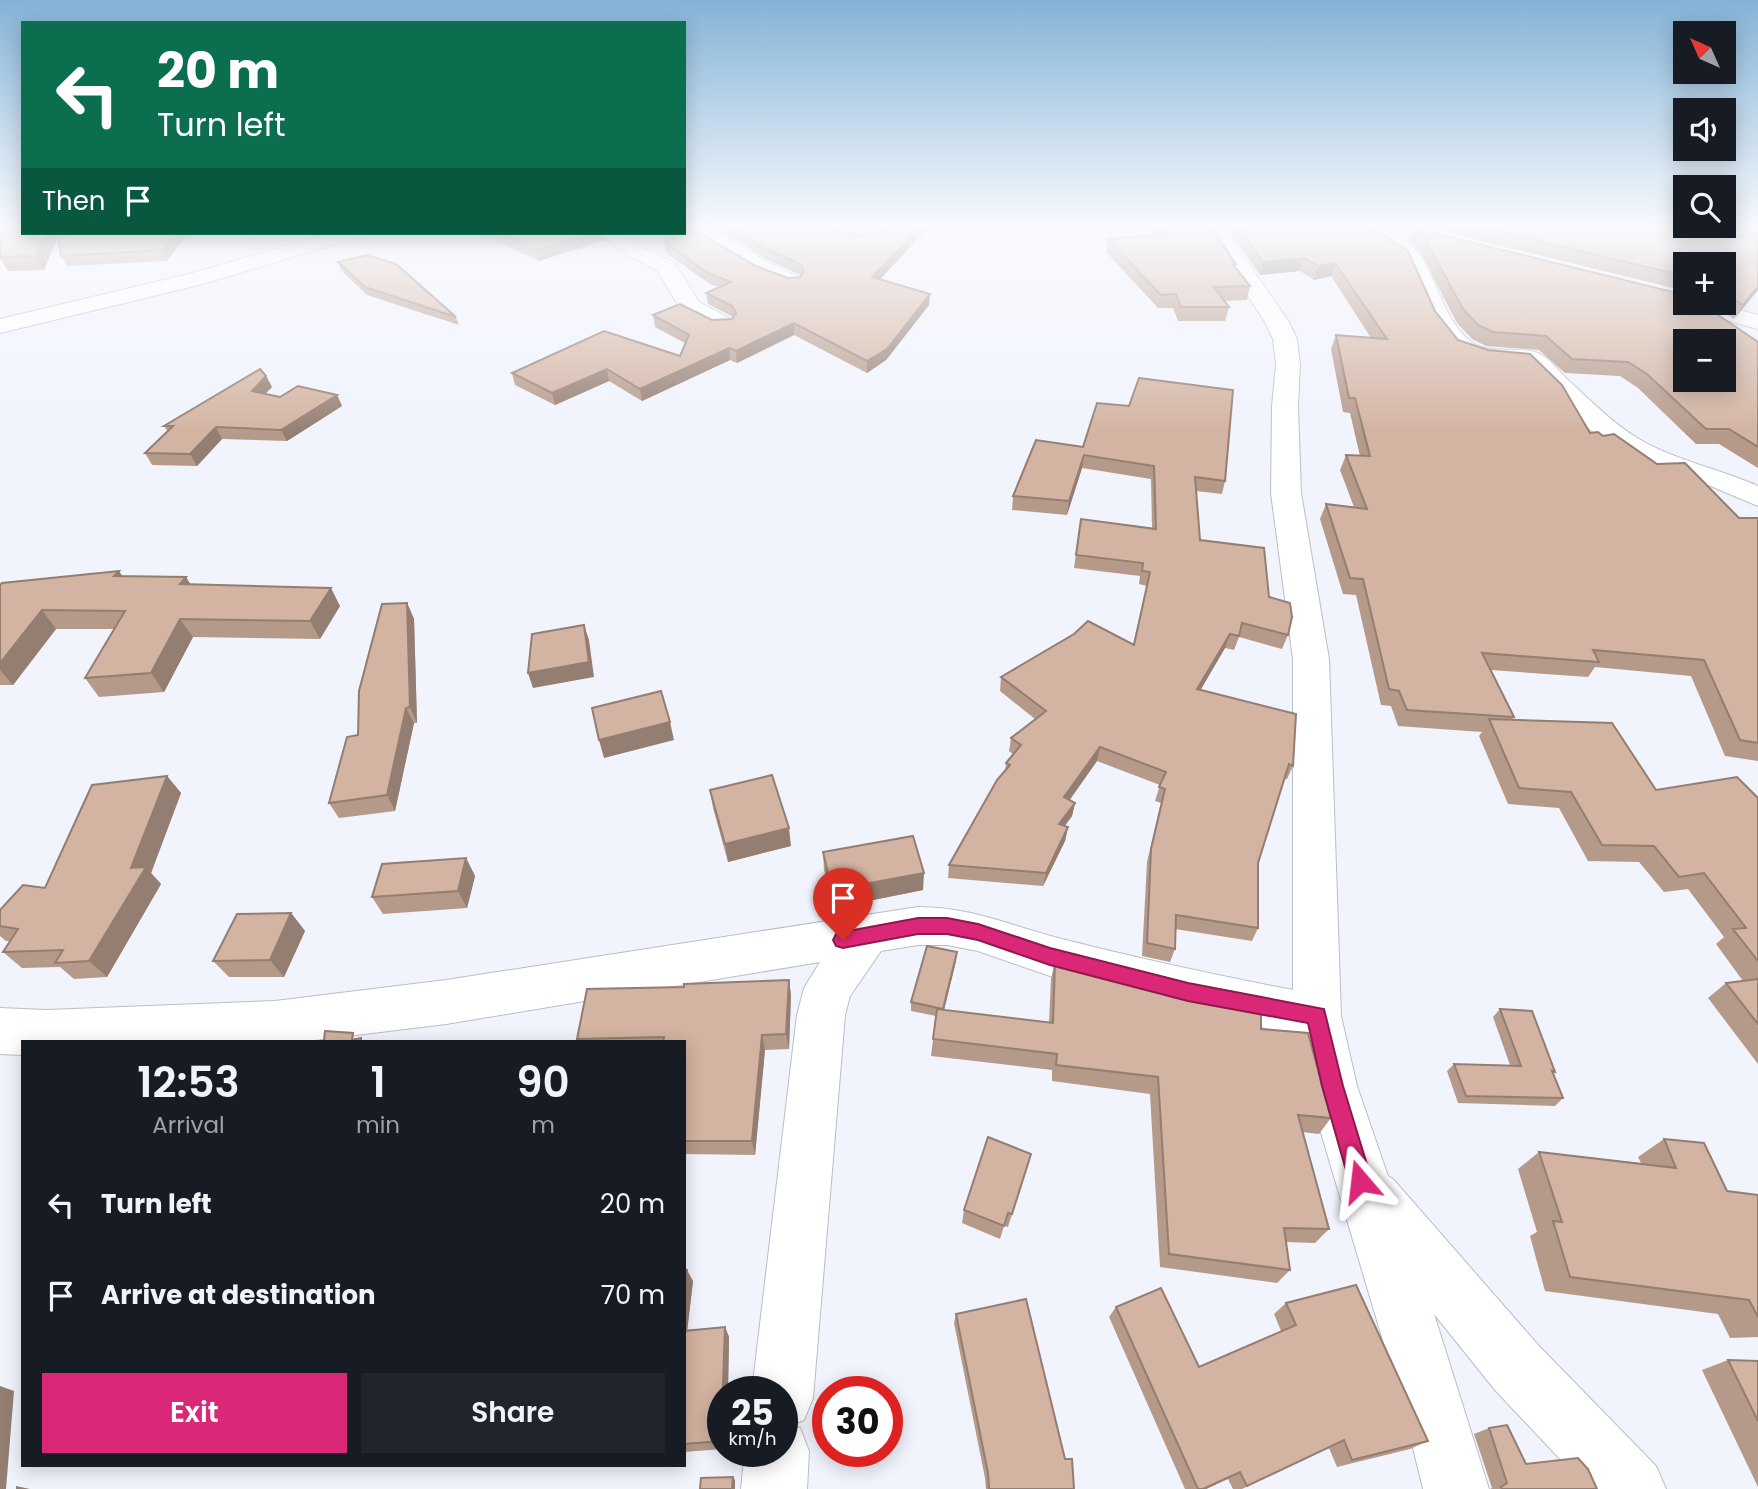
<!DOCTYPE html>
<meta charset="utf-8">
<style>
:root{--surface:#171b24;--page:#20242c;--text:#f1f3f6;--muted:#9ea1a6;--accent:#db2777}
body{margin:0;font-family:Poppins,sans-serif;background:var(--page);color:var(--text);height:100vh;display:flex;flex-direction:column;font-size:26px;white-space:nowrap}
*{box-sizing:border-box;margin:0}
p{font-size:23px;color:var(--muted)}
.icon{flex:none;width:38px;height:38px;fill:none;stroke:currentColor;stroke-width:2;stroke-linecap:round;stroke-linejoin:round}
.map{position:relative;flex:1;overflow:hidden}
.sheet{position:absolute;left:21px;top:1040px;width:665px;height:427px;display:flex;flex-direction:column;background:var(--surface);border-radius:0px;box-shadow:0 4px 18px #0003}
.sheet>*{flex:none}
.hud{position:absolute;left:21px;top:21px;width:665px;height:214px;border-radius:0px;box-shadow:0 4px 18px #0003;background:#0b6e4f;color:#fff;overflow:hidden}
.needle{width:46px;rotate:315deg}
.fabs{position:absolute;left:1673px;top:21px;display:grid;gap:14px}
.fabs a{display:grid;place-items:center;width:63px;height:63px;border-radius:0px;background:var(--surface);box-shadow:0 4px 18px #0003;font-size:35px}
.speed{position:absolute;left:707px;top:1376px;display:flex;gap:14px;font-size:35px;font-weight:700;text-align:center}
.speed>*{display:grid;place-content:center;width:91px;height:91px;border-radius:50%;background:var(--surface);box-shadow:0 4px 18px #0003;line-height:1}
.speed small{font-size:18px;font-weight:400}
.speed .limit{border:10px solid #d22;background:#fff;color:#111}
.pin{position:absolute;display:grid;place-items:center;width:60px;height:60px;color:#fff;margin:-72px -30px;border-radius:50% 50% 50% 0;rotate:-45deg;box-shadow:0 0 7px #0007}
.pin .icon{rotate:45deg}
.me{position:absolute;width:77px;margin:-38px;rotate:343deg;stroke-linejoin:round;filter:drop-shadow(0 0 5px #0008)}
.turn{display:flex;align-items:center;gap:24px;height:147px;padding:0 21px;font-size:32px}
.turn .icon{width:91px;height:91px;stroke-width:2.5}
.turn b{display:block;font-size:49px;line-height:60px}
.then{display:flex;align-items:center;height:66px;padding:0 21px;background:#0003;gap:14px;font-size:26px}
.eta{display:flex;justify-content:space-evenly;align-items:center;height:119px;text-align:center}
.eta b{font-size:42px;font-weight:600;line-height:49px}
.cta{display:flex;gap:14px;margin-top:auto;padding:14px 21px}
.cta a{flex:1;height:80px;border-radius:0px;background:var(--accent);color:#fff;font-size:28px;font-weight:600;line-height:80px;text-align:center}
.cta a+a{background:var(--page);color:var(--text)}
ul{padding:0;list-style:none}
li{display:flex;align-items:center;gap:21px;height:91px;padding:0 21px}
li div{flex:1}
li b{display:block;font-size:26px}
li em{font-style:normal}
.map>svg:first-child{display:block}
</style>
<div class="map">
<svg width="1758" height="1489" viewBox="0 0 1758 1489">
<rect width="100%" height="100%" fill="#f1f3fd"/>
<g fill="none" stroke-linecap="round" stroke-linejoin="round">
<g stroke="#bbbec7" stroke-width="2">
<g id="minor">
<path d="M686 228H710L767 262 799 277 802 282 799 287C780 291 698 244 686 228Z"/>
<path d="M1204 228H1224L1289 322 1297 339 1300 365 1298 406 1301 493 1329 659 1341 1016 1357 1086 1388 1176 1393 1179 1539 1346 1656 1466 1666 1489H1588L1495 1390 1434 1314 1489 1489H1423L1404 1411 1307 1086 1296 1034 1188 1013 1050 976 978 951 947 945H918L881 951 850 996 845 1015 813 1398 804 1420 791 1425 800 1428 809 1451 807 1489H741L745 1451H782V1391H752L797 1015 804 988 820 962 446 1024 307 1041H23V1055L0 1054V1008L47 1010 275 1001 446 980 918 907C970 907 1009 925 1058 938 1136 958 1214 975 1293 990V659L1271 493 1272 406 1276 365 1273 339 1265 322Z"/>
<path d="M1353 228C1443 225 1423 300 1470 341 1489 356 1517 345 1538 353 1548 357 1558 370 1566 378 1589 399 1612 423 1639 439 1674 460 1720 469 1758 486V506L1701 482 1648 465 1619 451 1588 428 1524 366 1482 362 1454 352 1432 324 1405 262Z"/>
<polygon points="331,233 362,233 359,237 203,284 0,333 0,319 189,274"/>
<polygon points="605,233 624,233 645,249 674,262 699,302 731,319 735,324 731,329 715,329 682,312 658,271 631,257 607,239"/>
<polygon points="1683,298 1685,298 1685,303 1715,303 1758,315 1758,329 1683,308 1680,303"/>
</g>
</g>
<use href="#minor" fill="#fff" fill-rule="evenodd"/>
</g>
<g fill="#b59a8a">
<polygon points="715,228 811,228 880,280 929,305 886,360 867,373 794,335 737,363 730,360 642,401 609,381 555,405 515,385 512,373 680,356 685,343 655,327 653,315 712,320 732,319 733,317 708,304 706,293 719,287 710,284 666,253 664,242 756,266 788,278 801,277 800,275 768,260"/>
<polygon points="1145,228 1212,228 1236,264 1235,267 1250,286 1247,300 1224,301 1229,307 1225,321 1178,321 1173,308 1158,308 1106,252 1108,239 1154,236"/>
<polygon points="1227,228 1373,228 1435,311 1458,340 1590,433 1603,436 1657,464 1739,518 1758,518 1758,761 1725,756 1691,676 1595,667 1588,677 1491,670 1514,717 1512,720 1656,790 1758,798 1758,1064 1708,998 1726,983 1743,981 1716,944 1724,937 1688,889 1664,892 1639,862 1588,861 1559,808 1508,804 1479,736 1482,732 1398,726 1391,706 1381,705 1356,595 1343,594 1320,519 1326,504 1354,507 1340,470 1346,455 1360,456 1350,413 1343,412 1331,349 1336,335 1371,338 1331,276 1314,280 1300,271 1260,275"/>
<polygon points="1412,228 1416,228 1758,342 1758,468 1719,444 1696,444 1638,388 1620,376 1565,373 1539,350 1486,346 1472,339 1457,323 1419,250 1408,240"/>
<polygon points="1428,228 1719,228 1758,241 1758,290 1734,319 1710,303 1724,303 1724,264 1685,264 1685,291"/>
<polygon points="1728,228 1758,228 1758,239"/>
<polygon points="0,229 59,234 58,236 188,233 167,261 67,266 61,256 58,236 44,270 8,271 0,258"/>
<polygon points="483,233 603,233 605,240 539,261 483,235"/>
<polygon points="338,262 456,317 459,325 367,295 341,270"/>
<polygon points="266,376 272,387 265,394 280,397 337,395 342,406 287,441 222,439 197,466 152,465 145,453 168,432 164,426"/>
<polygon points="1036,440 1225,481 1222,494 1196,491 1200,540 1269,597 1288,635 1282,649 1239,637 1234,650 1225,648 1200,690 1293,766 1287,779 1284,779 1258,863 1258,928 1252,941 1175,929 1175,949 1170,962 1142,956 1147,862 1161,803 1155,801 1160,785 1097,761 1069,800 1075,803 1072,816 1065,826 1068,827 1065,841 1043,886 948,878 949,865 1005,771 1006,763 1013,754 1009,751 1011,738 1035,719 1000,691 1001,677 1133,644 1147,586 1139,584 1140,576 1074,568 1081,519 1152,528 1151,479 1082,468 1067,515 1012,510 1013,496"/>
<polygon points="122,576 186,577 190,584 340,606 320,639 193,637 164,692 99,697 85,678 114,629 56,629 13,685 0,685 0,585"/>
<polygon points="407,603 414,619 417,723 414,723 395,811 339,818 329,803 358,735"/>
<polygon points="167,776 181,793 151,873 161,884 107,977 74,979 60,967 22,968 3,952 10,941 6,941 0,936 0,910 45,888"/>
<polygon points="710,790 791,846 728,862 713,808"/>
<polygon points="823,852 923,890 833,908 824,870"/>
<polygon points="466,858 475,876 467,908 383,914 372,897"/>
<polygon points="291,913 305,931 284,977 229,977 213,961"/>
<polygon points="956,961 944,1010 1049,1022 1051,979 1055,961 1261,1029 1331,1118 1319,1134 1302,1132 1329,1229 1315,1243 1286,1242 1290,1270 1277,1283 1160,1267 1150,1094 1052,1081 1052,1070 931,1056 936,1016 911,1011 911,1002"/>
<polygon points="789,980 791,996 789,1049 765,1050 755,1155 684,1154 684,1041 578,1041 577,1039 684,987"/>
<polygon points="1500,1009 1555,1072 1553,1074 1563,1098 1555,1106 1458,1103 1447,1071 1454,1064 1510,1065 1493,1017"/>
<polygon points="1664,1139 1727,1191 1758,1195 1758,1337 1730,1338 1718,1314 1545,1291 1530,1236 1537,1232 1518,1169 1539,1152 1641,1163 1638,1157"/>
<polygon points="1031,1154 1008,1227 1004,1226 1000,1239 962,1223 964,1210"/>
<polygon points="684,1270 693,1281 687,1330 725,1327 729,1337 728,1391 723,1391 723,1449 684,1452"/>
<polygon points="1286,1303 1428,1441 1410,1449 1337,1467 1329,1448 1242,1489 1233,1489 1228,1479 1206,1489 1185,1489 1109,1317 1116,1307 1199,1367 1281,1331 1274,1314"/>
<polygon points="956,1314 1065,1459 1074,1489 986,1489 985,1478 954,1323"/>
<polygon points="1728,1360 1758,1361 1758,1487 1702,1370"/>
<polygon points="1489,1428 1526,1464 1597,1489 1490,1489 1492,1488 1474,1434"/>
</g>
<g fill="#947d71">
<polygon points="919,228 928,228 872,288 872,277"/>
<polygon points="46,233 59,234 44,270 36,256"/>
<polygon points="175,233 188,233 167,261 162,250"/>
<polygon points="591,233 603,233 605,240 539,261 536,250"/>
<polygon points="1304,258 1300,271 1260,275 1263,262"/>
<polygon points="1335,263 1331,276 1314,280 1318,266"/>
<polygon points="1758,287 1758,290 1734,319 1743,305"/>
<polygon points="930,294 929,305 886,360 867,373 867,361"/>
<polygon points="794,323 794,335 737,363 736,351"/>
<polygon points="729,348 730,360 642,401 640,389"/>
<polygon points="607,369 609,381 555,405 552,393"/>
<polygon points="266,376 272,387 257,402 252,391"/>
<polygon points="337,395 342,406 287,441 281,430"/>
<polygon points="216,427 222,439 197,466 190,454"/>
<polygon points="1084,455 1082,468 1067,515 1069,501"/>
<polygon points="119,571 131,589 114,576"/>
<polygon points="186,577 197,595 180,584"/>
<polygon points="331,588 340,606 320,639 310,621"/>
<polygon points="407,603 414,619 417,723 410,707"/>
<polygon points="42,610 56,629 13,685 0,670 0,663"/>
<polygon points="180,619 193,637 164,692 151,673"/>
<polygon points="584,625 589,640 594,677 533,688 528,673"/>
<polygon points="1230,634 1225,648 1193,703 1197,689"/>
<polygon points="406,708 414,723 395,811 387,795"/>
<polygon points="670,722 674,740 604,758 599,740"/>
<polygon points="1100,747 1097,761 1062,811 1064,797"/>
<polygon points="167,776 181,793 151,873 161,884 107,977 89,961 131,868"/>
<polygon points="1075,803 1072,816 1056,837 1059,824"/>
<polygon points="1068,827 1065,841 1043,886 1046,873"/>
<polygon points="789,828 791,846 728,862 725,844"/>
<polygon points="466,858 475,876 467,908 458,891"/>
<polygon points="924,873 923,890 833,908 832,890"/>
<polygon points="291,913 305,931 284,977 270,960"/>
<polygon points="957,952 956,961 942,1018 943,1009"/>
<polygon points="789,980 791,996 789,1049 786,1034"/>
<polygon points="762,1035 765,1050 755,1155 752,1141"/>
<polygon points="687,1270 693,1281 686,1341 684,1338 684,1297"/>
<polygon points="725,1327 729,1337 728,1391 723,1391"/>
<polygon points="0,1386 14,1391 6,1489 0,1489"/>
<polygon points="723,1392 723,1443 721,1441"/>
<polygon points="1240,1472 1206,1489 1203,1489"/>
<polygon points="733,1477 735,1480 735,1489 732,1489"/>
<polygon points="16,1486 30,1489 16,1489"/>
</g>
<g fill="#d3b3a1" stroke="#947d71" stroke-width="2" fill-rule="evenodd">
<polygon points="5,228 23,228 23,233 46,233 36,256 0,257 0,229"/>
<polygon points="691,228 756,266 788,278 801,277 804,270 800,264 767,249 731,228 832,228 856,236 887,228 919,228 872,277 930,294 887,349 867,361 794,323 736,351 729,348 640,389 607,369 552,393 512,373 604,331 680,356 689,335 653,315 680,304 712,320 732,319 736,313 732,306 706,293 731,282 708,273 664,242 682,233 684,233 684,232"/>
<polygon points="1162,228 1212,228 1236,264 1233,264 1250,286 1214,287 1229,307 1181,307 1176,294 1161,295 1108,239 1170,234"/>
<polygon points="1239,228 1373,228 1408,251 1435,311 1458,340 1488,350 1530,354 1562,385 1590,433 1598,432 1603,436 1614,434 1657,464 1685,463 1739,518 1758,518 1758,743 1740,740 1704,660 1593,650 1599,662 1482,653 1514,717 1407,710 1399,691 1389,689 1363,579 1350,578 1326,504 1367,509 1346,455 1370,456 1355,398 1349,398 1336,335 1387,339 1335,263 1318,266 1304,258 1263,262"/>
<path d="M1413 228 1685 295V303H1700L1758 342V447L1729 429H1706L1647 374 1628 362 1572 359 1546 336 1493 332 1478 325 1463 309 1424 237ZM1685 341H1724V380H1685Z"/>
<polygon points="1485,228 1719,228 1758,241 1758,287 1743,305 1724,293 1724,264 1685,264 1685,276"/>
<polygon points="77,233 175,233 162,250 61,256 58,236"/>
<polygon points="500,233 591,233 536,250"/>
<polygon points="367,255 396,264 456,317 365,287 338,262"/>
<polygon points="260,369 266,376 252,391 280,397 298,386 337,395 281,430 216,427 190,454 145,453 173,426 164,426"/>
<polygon points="1139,378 1233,390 1225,481 1195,477 1200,540 1264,548 1269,597 1290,603 1292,617 1288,635 1242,623 1239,636 1230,634 1197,689 1296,714 1293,766 1289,764 1258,863 1258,928 1176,915 1175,949 1147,943 1151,849 1165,789 1159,787 1166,772 1100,747 1064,797 1075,803 1059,824 1068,827 1046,873 949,865 997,780 1010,765 1006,763 1021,745 1011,738 1046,711 1001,677 1074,634 1088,621 1134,645 1150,572 1142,571 1143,563 1076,555 1081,519 1156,529 1154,466 1084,455 1069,501 1013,496 1036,440 1083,447 1097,403 1129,406"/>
<polygon points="119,571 114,576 186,577 180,584 331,588 310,621 180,619 151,673 85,678 125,611 42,610 0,663 0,585 2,583"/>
<polygon points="407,603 410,707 406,708 387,795 329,803 347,737 358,735 359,691 382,604"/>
<polygon points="584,625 589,662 528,673 532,634"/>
<polygon points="661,691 670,722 599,740 592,708"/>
<polygon points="1489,719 1612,723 1656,790 1737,777 1758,798 1758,961 1733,929 1746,928 1704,873 1679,877 1654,846 1602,845 1571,792 1519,788"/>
<polygon points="772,775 789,828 725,844 710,790"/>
<polygon points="167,776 131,868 146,867 89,961 55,963 63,950 3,952 18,929 0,926 0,910 23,885 45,888 92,785"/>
<polygon points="913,836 924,873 832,890 823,852"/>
<polygon points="466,858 458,891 372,897 382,864"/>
<polygon points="291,913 270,960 213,961 237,914"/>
<polygon points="927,946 957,952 943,1009 911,1002"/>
<polygon points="1055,961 1195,998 1261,1011 1261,1029 1308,1033 1331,1118 1298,1115 1329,1229 1284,1228 1290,1270 1169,1254 1158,1077 1056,1065 1057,1054 933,1039 937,1009 1053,1023"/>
<polygon points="1758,979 1758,1024 1726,983"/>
<polygon points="789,980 786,1034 762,1035 752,1141 684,1141 684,1041 663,1041 664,1037 577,1039 587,989 684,987 684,984"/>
<polygon points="1500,1009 1532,1011 1555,1072 1552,1071 1563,1098 1466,1096 1454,1064 1521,1066"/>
<polygon points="325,1031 353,1033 352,1040 361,1038 361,1041 324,1041"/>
<polygon points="988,1137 1031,1154 1012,1214 1008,1213 1004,1226 964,1210"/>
<polygon points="1664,1139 1704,1143 1727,1191 1758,1195 1758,1317 1749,1300 1570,1277 1553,1221 1562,1222 1539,1152 1676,1168"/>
<polygon points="684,1270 687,1270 684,1297"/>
<polygon points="1356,1285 1428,1441 1352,1460 1344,1440 1247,1486 1240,1472 1203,1489 1198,1489 1116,1307 1161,1288 1199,1367 1296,1325 1286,1303"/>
<polygon points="1026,1299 1065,1459 1072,1459 1074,1489 989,1489 988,1473 956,1314"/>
<polygon points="725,1327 721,1441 684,1444 684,1331"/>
<polygon points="1728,1360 1758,1361 1758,1421"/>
<polygon points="1507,1425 1526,1464 1578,1458 1588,1469 1597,1489 1502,1489 1501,1487 1507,1483 1489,1428"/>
<polygon points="733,1477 732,1489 700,1489 701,1478"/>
</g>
<linearGradient id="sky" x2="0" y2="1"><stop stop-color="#83b3d6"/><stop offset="0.52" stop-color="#f9fafe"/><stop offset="1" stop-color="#f9fafe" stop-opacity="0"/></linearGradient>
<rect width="1758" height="436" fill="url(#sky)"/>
<polygon fill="#db2777" stroke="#8e194d" stroke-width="2" points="918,918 947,918 978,924 1050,948 1188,983 1324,1009 1343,1086 1372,1181 1368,1189 1360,1192 1353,1189 1349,1181 1322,1086 1308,1023 1188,1001 1050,965 978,940 947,934 918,934 843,948 836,946 833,940 836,934 843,932"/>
</svg>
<div class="fabs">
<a><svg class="needle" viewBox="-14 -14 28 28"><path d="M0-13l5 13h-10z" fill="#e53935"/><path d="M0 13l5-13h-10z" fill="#9ea1a6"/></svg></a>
<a><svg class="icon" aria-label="sound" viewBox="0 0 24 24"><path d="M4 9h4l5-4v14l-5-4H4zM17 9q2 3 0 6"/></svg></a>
<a><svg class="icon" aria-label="search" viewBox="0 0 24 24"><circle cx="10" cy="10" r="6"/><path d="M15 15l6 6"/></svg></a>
<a>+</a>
<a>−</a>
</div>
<div class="speed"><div>25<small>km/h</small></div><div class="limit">30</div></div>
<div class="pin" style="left:843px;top:940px;background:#d93025"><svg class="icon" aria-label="arrive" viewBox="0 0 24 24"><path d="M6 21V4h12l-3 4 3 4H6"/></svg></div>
<svg class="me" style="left:1360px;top:1181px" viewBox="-20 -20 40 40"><path d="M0-17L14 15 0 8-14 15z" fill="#db2777" stroke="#fff" stroke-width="4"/></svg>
<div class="hud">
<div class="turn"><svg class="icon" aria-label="left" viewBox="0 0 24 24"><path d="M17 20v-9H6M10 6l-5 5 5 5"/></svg><div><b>20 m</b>Turn left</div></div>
<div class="then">Then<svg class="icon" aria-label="arrive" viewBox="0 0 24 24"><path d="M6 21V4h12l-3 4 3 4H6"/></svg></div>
</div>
<section class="sheet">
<div class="eta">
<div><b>12:53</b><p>Arrival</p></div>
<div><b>1</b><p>min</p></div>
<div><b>90</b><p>m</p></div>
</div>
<ul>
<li><svg class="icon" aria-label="left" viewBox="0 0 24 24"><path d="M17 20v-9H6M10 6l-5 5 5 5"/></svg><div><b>Turn left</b></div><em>20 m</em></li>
<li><svg class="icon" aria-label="arrive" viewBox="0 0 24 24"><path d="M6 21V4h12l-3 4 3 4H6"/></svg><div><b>Arrive at destination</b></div><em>70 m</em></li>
</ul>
<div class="cta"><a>Exit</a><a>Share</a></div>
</section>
</div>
